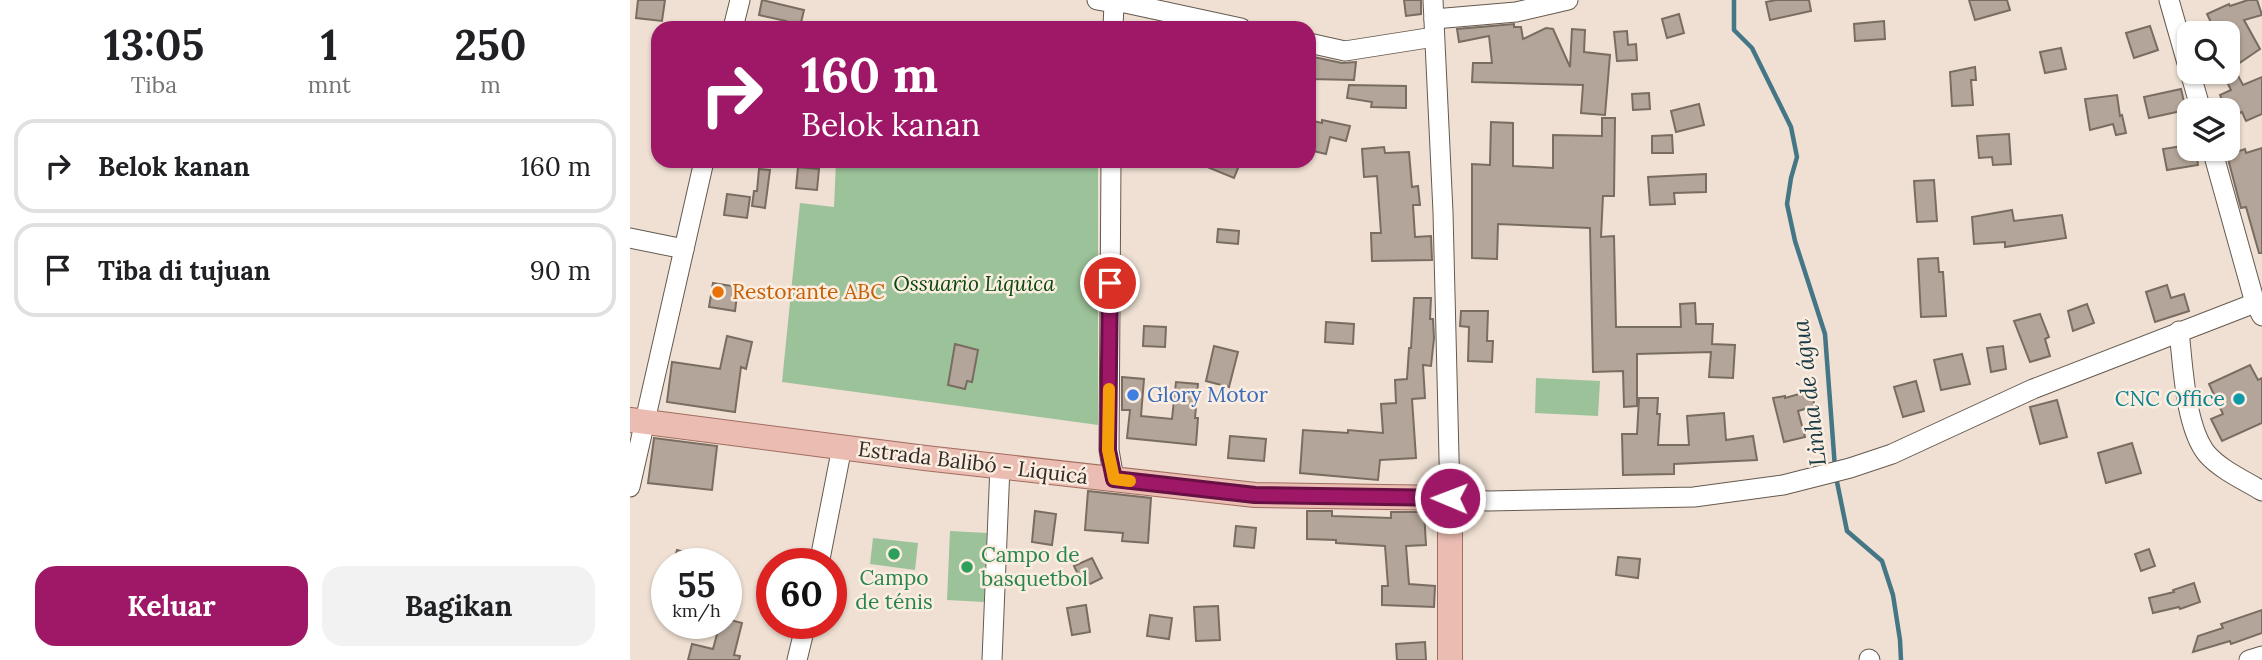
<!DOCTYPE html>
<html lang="id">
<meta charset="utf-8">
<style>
:root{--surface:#fff;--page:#f2f2f2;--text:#202124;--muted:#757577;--line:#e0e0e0;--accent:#9f1867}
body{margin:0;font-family:Lora,serif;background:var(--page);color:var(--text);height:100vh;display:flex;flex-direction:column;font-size:26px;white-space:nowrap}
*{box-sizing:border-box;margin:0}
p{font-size:23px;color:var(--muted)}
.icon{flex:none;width:38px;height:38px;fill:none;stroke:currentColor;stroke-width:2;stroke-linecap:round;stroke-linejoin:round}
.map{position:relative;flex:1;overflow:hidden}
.sheet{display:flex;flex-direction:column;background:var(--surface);width:630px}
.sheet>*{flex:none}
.top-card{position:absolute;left:21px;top:21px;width:665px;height:147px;border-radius:21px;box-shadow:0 2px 5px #0004;background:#9f1867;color:#fff;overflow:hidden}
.tools{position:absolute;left:1547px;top:21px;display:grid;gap:14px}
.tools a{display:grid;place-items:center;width:63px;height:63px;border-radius:14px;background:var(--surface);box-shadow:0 2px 5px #0004;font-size:35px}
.speed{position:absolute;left:21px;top:548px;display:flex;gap:14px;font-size:35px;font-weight:700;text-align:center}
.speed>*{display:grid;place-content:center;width:91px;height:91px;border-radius:50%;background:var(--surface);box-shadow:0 2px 5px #0004;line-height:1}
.speed small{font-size:18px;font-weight:400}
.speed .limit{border:10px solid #d22;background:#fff;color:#111}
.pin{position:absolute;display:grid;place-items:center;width:60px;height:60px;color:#fff;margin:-30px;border:4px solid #fff;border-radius:50%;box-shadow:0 2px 7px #0007}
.me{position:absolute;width:77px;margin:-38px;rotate:271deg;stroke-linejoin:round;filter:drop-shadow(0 0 5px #0008)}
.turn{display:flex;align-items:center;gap:24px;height:147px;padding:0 35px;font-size:32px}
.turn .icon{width:91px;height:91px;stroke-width:2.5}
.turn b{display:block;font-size:49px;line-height:60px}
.eta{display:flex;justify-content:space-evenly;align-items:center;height:119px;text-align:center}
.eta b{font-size:42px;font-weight:700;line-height:49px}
.button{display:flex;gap:14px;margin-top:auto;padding:14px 35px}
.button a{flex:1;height:80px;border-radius:21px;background:var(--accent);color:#fff;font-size:28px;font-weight:700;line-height:80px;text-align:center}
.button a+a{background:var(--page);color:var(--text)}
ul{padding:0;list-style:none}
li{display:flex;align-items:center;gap:21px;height:94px;margin:0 14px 10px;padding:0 21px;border:4px solid var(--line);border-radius:21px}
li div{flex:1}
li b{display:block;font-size:26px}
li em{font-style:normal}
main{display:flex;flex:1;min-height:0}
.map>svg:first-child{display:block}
</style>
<main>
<section class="sheet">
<div class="eta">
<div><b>13:05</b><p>Tiba</p></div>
<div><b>1</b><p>mnt</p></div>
<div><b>250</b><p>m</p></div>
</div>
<ul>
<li><svg class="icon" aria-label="right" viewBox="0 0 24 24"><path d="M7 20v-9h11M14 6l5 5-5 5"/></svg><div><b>Belok kanan</b></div><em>160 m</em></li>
<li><svg class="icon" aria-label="arrive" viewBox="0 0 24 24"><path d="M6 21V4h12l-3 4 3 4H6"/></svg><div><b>Tiba di tujuan</b></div><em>90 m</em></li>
</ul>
<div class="button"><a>Keluar</a><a>Bagikan</a></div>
</section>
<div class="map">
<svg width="1632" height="660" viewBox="0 0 1632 660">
<rect width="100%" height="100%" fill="#efe0d3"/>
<g fill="#9cc299">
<polygon points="206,161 468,161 468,425 152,382 170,203 204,207"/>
<polygon points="906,378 970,381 968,416 905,413"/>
<polygon points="320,531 357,533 354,602 317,600"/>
<polygon points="243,538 288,543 285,570 240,564"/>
</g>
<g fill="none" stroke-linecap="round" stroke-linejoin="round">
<g stroke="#457686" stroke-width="4.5">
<polyline points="1104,0 1104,30 1122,48 1161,127 1167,157 1161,178 1157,204 1165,241 1195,334 1205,468"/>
<polyline points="1206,477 1217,531 1252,561 1263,595 1270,640 1271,660"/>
</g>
</g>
<g fill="#b3a599" stroke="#796c61" stroke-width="2">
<polygon points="8,0 35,0 32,21 6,18"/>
<polygon points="132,0 174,10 170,27 155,23 156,21 129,15"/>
<polygon points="774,0 791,0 791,14 776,16"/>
<polygon points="1146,0 1179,0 1181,11 1140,20 1136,2"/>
<polygon points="1339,0 1377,0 1380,10 1345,20"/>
<polygon points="1618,0 1627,0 1632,15 1614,20 1630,49 1608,64 1598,45 1598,33 1586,33 1577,14 1599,4 1600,6"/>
<polygon points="1049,14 1054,33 1037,38 1032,19"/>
<polygon points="1254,21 1255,39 1225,41 1224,24"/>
<polygon points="884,24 884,27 891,27 893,39 916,28 923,29 940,67 942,29 955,30 954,52 980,55 975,115 951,113 953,85 842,82 843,63 862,63 859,36 829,42 827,29"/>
<polygon points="1520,26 1528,50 1504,58 1496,33"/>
<polygon points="997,31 998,45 1006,44 1007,60 987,61 984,32"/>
<polygon points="1431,48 1436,69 1415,73 1410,52"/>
<polygon points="679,56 712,63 726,62 724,80 679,79"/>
<polygon points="1345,67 1346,80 1341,80 1343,105 1322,106 1320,72"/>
<polygon points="1592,72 1606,72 1613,85 1632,77 1632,114 1616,121 1612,112 1599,117 1590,95 1601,90"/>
<polygon points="719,85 776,86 776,108 741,107 742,102 717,98"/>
<polygon points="1551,89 1556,110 1519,118 1514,97"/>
<polygon points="1019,93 1020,109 1003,110 1002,94"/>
<polygon points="1487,95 1490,116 1492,115 1496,133 1486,135 1483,124 1460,130 1455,99"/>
<polygon points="1069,104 1074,125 1046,132 1041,111"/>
<polygon points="972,118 985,118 984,196 973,196 971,237 984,236 986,327 1051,327 1050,304 1065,303 1066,324 1083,324 1082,344 1105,345 1103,378 1079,377 1081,352 1007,354 1007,406 994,407 993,371 963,372 960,228 868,224 867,259 842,258 842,164 860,165 861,122 883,123 883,166 923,168 923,135 972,136"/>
<polygon points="679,120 692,123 692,120 720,126 716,141 700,137 696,154 679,150"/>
<polygon points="1379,134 1381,164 1363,165 1362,157 1349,158 1347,136"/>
<polygon points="1042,135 1043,153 1022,153 1022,136"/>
<polygon points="1559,145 1559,149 1566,149 1568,165 1537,170 1533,149"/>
<polygon points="754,147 755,153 779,152 782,187 788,186 790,205 783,205 785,237 801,236 802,260 742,261 741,233 751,233 747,176 734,177 732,149"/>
<polygon points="1632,148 1632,253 1629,253 1616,207 1611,208 1597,155 1615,149 1616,153"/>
<polygon points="563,161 611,161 604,178"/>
<polygon points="168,167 189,169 187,190 166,188"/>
<polygon points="129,169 140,170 135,208 122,206 124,191 127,191"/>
<polygon points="1076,174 1076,192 1044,193 1045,204 1020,205 1018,177"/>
<polygon points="1304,180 1307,221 1287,222 1284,181"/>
<polygon points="97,194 120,197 117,218 94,215"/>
<polygon points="1382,210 1384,221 1432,215 1436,238 1375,247 1375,242 1344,244 1342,217"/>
<polygon points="588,229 609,231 608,244 587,242"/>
<polygon points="1308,258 1309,272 1313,272 1316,316 1291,317 1288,259"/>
<polygon points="83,283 108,287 105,311 79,307"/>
<polygon points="1537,285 1541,298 1554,294 1559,311 1525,322 1516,292"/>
<polygon points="784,298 801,298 800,319 803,319 804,338 801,366 793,365 795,398 782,399 786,458 750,460 748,480 670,473 673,430 718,433 718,430 753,433 751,404 766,403 765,380 777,379 779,348 781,348"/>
<polygon points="1457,304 1464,323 1443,331 1438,311"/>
<polygon points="831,311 858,311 857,341 863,341 862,362 838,361 839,327 830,326"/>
<polygon points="1410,314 1419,337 1415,339 1420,356 1400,362 1384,321"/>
<polygon points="696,322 724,324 723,344 695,342"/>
<polygon points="514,326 536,327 535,347 513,346"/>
<polygon points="97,336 122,342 116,369 111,367 105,412 37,402 42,362 90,369"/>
<polygon points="325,344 348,350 342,382 337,381 335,389 318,385"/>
<polygon points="584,346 608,352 599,387 576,381"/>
<polygon points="1373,346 1376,369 1361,372 1357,348"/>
<polygon points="1332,354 1340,384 1311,390 1304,360"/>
<polygon points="1620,365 1628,380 1632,378 1632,423 1592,441 1581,419 1593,414 1579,384"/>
<polygon points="492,377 514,379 511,416 542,419 546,382 568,384 565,418 568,418 566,445 497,438 500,410 492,410"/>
<polygon points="1286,381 1294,411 1273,417 1264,387"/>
<polygon points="1180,391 1185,406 1168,411 1175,437 1154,442 1143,398 1155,396 1155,398"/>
<polygon points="1009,398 1028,398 1027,414 1030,414 1028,445 1059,445 1057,416 1094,413 1096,440 1123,436 1127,460 1044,464 1044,474 993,475 992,434 1007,434"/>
<polygon points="1427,400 1437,437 1410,444 1400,407"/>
<polygon points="600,436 636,439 634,461 598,458"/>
<polygon points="24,438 87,446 82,490 18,483"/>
<polygon points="1502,443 1511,473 1476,483 1468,453"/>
<polygon points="458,491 521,498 518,543 492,541 493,533 455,530"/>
<polygon points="405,511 426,514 422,545 402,542"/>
<polygon points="677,511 702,511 702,516 761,518 761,512 794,512 796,545 776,546 779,584 805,586 804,607 752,605 752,586 758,586 755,546 706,543 706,540 677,539"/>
<polygon points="606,526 626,528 624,548 604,546"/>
<polygon points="1519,549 1525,566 1511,571 1505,554"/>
<polygon points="47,550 81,560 81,564 43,564"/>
<polygon points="988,557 1010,559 1008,578 986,575"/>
<polygon points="462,558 472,578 454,587 444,566"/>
<polygon points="1564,583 1570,602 1550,609 1549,607 1523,613 1519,598 1544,592 1543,590"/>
<polygon points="456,605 460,632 442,635 437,608"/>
<polygon points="588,606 590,640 566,641 564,607"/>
<polygon points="1632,610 1632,633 1601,644 1600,641 1563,652 1568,636 1593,628 1591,624"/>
<polygon points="520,615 542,618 539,639 517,636"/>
<polygon points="96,619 112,623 104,655 110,656 109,660 58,660 62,644 83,649 90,623 96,623"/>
<polygon points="795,642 796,660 767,660 766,644"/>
</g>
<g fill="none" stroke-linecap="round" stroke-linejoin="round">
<g stroke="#65594e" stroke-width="21">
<g id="minor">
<polyline points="467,0 484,3 495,3 611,28"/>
<polyline points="803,0 813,212 820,498 858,501 1064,497 1153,485 1220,468 1262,454 1403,389 1625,303"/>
<polyline points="1539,0 1559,70"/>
<polyline points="804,19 886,12 938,0"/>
<polyline points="103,28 110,0"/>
<polyline points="483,28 484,3"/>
<polyline points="679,43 715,51 804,37"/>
<polyline points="1560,72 1571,110"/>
<polyline points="1582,149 1625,303 1632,316"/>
<polyline points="481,161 479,450 484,479"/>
<polyline points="0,238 54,249"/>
<path d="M1549 331C1553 365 1555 427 1577 454 1591 470 1614 480 1632 491"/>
<polyline points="0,487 74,161"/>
<polyline points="189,564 212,447"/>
<polyline points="1239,659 1240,660"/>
<polyline points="167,660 176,623"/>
<polyline points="362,660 370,466"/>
<polyline points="1619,660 1632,656"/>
</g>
</g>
<g stroke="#a06d5f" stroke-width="26">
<polyline id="major" points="0,420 295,458 625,495 820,498 820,660"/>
</g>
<use href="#minor" stroke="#fff" stroke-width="19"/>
<use href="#major" stroke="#ebbcb2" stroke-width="24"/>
</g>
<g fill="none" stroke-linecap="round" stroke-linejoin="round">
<g stroke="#671043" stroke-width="18">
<polyline id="route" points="480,283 478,450 484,479 625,495 820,498"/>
</g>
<use href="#route" stroke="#9f1867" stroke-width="12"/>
<polyline stroke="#f59e0b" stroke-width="12" points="479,389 478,450 484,479 500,481"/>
</g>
<circle fill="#e8710a" stroke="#fcede1" stroke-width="2.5" cx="88" cy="292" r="7"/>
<circle fill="#3f7fe0" stroke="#fcede1" stroke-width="2.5" cx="503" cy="395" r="7"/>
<circle fill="#0f9aa8" stroke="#fcede1" stroke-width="2.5" cx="1609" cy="399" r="7"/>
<g fill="#2e9e5b" stroke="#fcede1" stroke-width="2.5">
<circle cx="264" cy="554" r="7"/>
<circle cx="337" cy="567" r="7"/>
</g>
<g text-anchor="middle" stroke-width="5" stroke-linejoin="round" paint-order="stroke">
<g font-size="21" font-style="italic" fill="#08490a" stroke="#fcede1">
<text x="344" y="291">Ossuario Liquica</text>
</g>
<g font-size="21" fill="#c56008" stroke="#fcede1" text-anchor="start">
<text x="102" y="299">Restorante ABC</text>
</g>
<g font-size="21" fill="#366cbe" stroke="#fcede1" text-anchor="start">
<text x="517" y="402">Glory Motor</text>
</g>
<g font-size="21" fill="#0d838f" stroke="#fcede1" text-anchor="end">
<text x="1595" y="406">CNC Office</text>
</g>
<g font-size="21" fill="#302b26" stroke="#fcede1">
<text transform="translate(343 463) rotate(7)" y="7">Estrada Balibó - Liquicá</text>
</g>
<g font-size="21" fill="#27864d" stroke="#fcede1" text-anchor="start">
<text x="351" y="562">Campo de<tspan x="351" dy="24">basquetbol</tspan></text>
<text x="264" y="585" text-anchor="middle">Campo<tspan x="264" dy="24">de ténis</tspan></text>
</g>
<g font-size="23" font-style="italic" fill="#173a45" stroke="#fcede1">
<text transform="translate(1179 393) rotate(-97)" y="8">Linha de água</text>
</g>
</g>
</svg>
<div class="tools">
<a><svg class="icon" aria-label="search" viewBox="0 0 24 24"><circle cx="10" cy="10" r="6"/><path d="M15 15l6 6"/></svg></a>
<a><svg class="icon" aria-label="layers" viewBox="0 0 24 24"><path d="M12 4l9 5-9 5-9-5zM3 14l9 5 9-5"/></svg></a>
</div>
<div class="speed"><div>55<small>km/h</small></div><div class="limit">60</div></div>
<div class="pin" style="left:480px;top:283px;background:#d93025"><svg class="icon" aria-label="arrive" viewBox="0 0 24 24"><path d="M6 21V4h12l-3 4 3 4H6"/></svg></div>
<svg class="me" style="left:820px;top:498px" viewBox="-20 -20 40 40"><circle r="17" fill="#9f1867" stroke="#fff" stroke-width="3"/><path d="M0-11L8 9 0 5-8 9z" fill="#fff"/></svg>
<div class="top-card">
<div class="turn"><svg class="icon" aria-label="right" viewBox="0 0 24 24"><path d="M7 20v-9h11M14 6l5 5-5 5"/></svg><div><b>160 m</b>Belok kanan</div></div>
</div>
</div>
</main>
